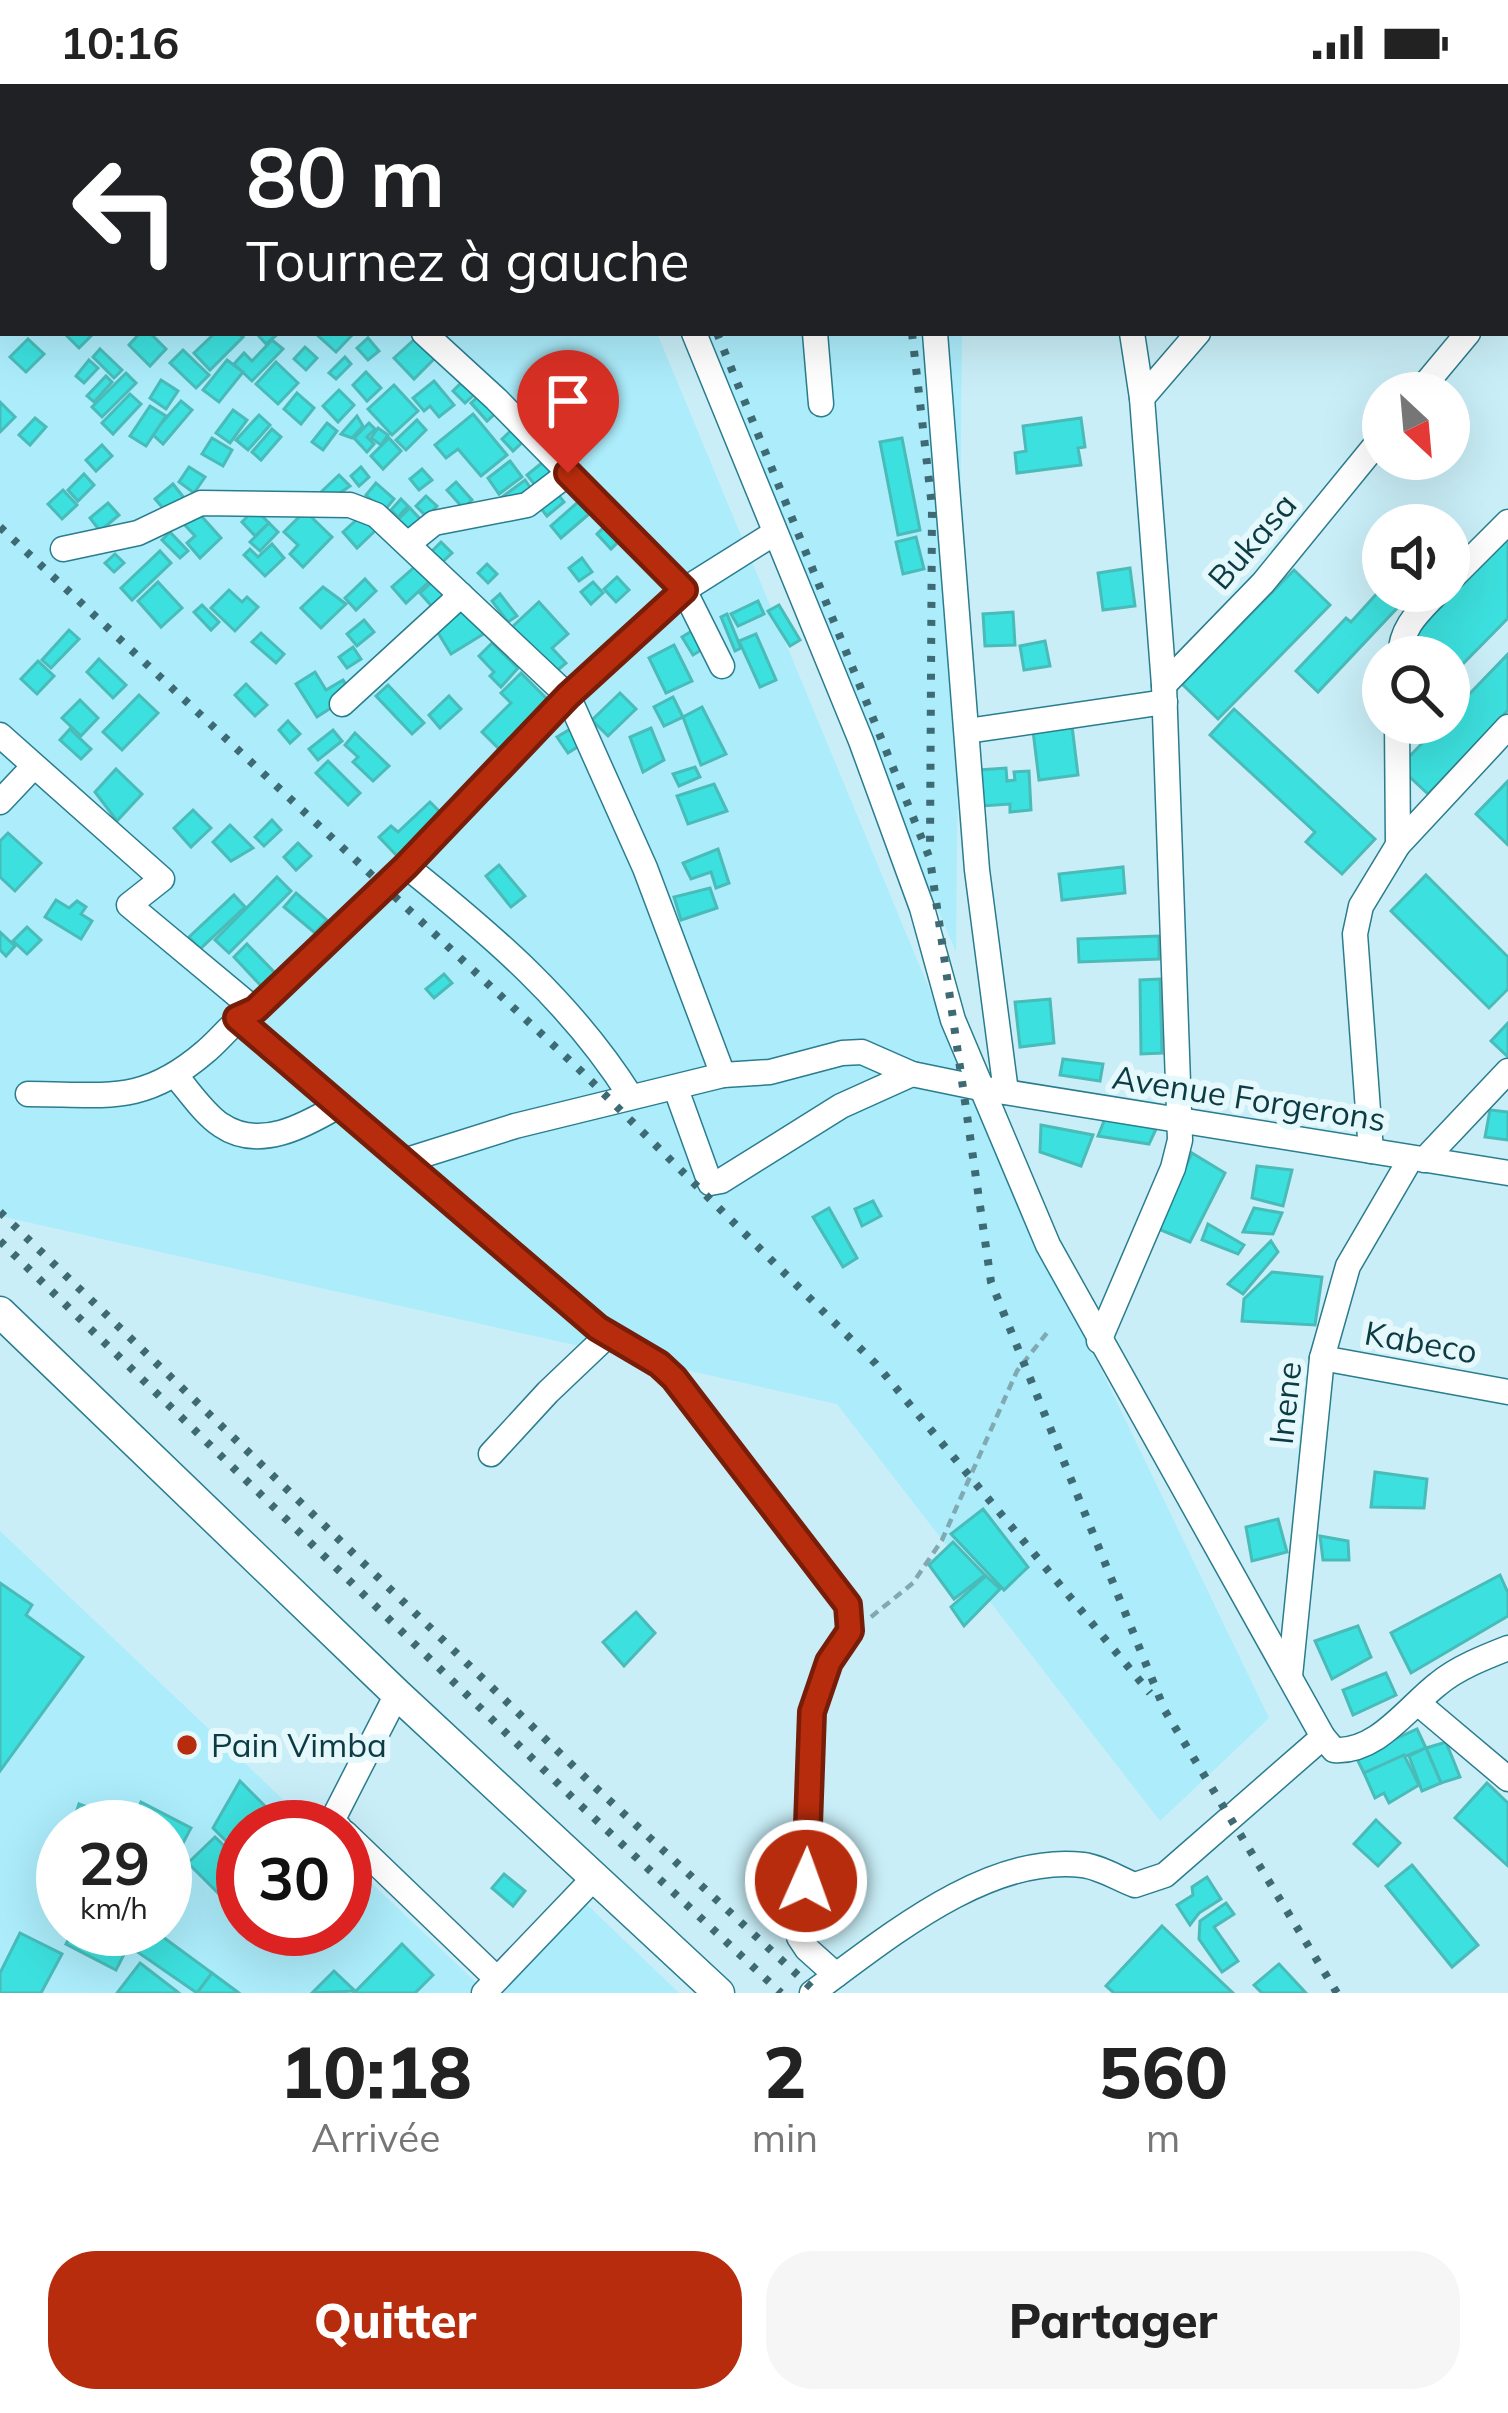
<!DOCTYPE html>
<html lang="fr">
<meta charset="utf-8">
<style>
:root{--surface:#fff;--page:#f6f6f6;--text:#222;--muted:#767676;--accent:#b72c0c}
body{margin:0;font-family:Mulish,sans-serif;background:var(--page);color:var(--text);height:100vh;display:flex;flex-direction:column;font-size:45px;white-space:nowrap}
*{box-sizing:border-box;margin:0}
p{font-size:39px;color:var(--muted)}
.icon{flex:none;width:66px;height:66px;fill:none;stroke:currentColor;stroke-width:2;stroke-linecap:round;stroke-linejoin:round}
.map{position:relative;height:1909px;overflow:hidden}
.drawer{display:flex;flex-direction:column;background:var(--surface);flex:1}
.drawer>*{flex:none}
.hud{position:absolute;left:0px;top:0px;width:1509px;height:252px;box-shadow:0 12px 48px #0002;background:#202124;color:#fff;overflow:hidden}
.needle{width:78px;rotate:154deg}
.fabs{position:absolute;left:1362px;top:288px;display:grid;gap:24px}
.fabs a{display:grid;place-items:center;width:108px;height:108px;border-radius:50%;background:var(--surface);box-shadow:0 12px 48px #0002;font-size:60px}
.speed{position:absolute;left:36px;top:1716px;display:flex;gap:24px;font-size:60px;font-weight:700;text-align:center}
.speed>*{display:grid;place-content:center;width:156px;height:156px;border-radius:50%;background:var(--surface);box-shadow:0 12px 48px #0002;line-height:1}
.speed small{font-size:30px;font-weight:400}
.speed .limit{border:18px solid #d22;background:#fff;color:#111}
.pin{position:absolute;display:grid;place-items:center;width:102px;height:102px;color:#fff;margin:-123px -51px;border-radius:50% 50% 50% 0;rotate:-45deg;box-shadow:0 0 12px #0007}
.pin .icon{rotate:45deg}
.me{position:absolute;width:132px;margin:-66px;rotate:2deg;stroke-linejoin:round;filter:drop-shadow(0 0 9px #0008)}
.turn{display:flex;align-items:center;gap:42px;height:252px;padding:0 48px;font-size:54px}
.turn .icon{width:156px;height:156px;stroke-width:2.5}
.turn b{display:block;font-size:84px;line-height:102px}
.eta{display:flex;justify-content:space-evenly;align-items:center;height:204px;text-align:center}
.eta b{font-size:72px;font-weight:800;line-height:84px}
.primary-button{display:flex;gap:24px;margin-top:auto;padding:24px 48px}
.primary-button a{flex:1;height:138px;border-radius:48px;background:var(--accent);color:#fff;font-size:48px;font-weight:800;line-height:138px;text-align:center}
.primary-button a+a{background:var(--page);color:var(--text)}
.status{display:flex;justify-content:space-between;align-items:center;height:84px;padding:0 60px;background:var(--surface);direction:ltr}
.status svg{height:33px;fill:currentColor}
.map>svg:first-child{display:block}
</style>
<div class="status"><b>10:16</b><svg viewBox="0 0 49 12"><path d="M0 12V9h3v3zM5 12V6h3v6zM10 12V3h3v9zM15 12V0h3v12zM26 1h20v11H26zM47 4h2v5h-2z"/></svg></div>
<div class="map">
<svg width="1508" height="1909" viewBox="0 0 1508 1909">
<rect width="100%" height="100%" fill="#c9eef7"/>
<g fill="#acecfb" fill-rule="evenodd">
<polygon points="0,0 553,0 554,3 3,3 3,249 657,249 1001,1078 1269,1634 1160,1737 837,1320 0,1132"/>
<polygon points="590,0 964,0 591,3"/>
<polygon points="695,249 962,249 956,868"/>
<path d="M0 1447 312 1743H243V1845H345V1774L485 1907 576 1810 679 1909H0ZM63 1743H165V1845H63Z"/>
</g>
<g fill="#3ce0de" stroke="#49bbb9" stroke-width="3">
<polygon points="64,249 94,249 79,264"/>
<polygon points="140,249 150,249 166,265 150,282 129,261"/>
<polygon points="215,249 238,249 243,253 210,286 194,269"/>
<polygon points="256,249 279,249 266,260"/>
<polygon points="315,249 354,249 336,268"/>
<polygon points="417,253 436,273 414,295 394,274"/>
<polygon points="368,254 379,267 368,276 357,264"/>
<polygon points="28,255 44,270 26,288 10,273"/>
<polygon points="272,256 283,265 252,297 234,280 244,269 252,277"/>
<polygon points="305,263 317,274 306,286 294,275"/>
<polygon points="100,265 122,286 114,294 93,273"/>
<polygon points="183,266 209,291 196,304 170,279"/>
<polygon points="345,273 351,280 336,295 329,289"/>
<polygon points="89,276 98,284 84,299 76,292"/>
<polygon points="227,276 243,288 219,318 203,306"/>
<polygon points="276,278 298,299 278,320 256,300"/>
<polygon points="366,288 381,304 367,317 353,301"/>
<polygon points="126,289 136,299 102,333 92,323"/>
<polygon points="106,292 112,298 94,318 87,312"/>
<polygon points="161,296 178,307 166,325 150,314"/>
<polygon points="434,297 454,321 439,333 430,322 424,327 413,314"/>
<polygon points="463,297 476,309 465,319 453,307"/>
<polygon points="394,301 418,327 392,351 368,325"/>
<polygon points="339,306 354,321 338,338 323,322"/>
<polygon points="297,309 314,324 301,340 284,325"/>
<polygon points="482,309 498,327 487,337 471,319"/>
<polygon points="130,310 141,320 113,350 102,339"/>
<polygon points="181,317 192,326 163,360 152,350"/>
<polygon points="0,318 15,333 0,348"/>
<polygon points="150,322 166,332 146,362 130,352"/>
<polygon points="233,326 247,336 230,359 216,349"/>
<polygon points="473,330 507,371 481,392 458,365 446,374 435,361"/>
<polygon points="259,331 270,341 248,366 236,356"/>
<polygon points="357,332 363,342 352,354 341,350"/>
<polygon points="35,334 46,343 30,361 19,351"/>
<polygon points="1081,334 1085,363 1078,364 1081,381 1017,389 1015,369 1026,367 1023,342"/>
<polygon points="417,336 426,346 406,366 396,356"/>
<polygon points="327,339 337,347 323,366 312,358"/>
<polygon points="369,339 375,345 367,353 374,360 367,368 354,354"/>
<polygon points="516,342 527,354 513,367 502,355"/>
<polygon points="378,344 388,351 381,361 371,354"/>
<polygon points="272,345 281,353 261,376 252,368"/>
<polygon points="212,354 232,366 223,382 202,370"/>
<polygon points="389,354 401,367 383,385 371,372"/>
<polygon points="902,354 920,446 898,451 880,358"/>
<polygon points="102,361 112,372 96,387 86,376"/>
<polygon points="548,374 556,385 535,401 527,391"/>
<polygon points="510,377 522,393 499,410 488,394"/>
<polygon points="189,383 205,393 194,409 179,398"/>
<polygon points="361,383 369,393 359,402 351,392"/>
<polygon points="422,385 432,396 419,406 410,395"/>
<polygon points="84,390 94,401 78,417 68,406"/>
<polygon points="339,391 350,402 327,418 319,410"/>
<polygon points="525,396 532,406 510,423 502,413"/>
<polygon points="456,398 472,416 463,424 447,406"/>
<polygon points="376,399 394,415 384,427 366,411"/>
<polygon points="173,400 185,415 168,430 155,415"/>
<polygon points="63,406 77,421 62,435 48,420"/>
<polygon points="556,408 564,418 547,432 539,422"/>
<polygon points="426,412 437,422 427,433 416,422"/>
<polygon points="401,415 408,422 398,433 391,426"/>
<polygon points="578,418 589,430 561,454 551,442"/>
<polygon points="108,419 119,431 100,447 90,434"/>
<polygon points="410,424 420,435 403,450 393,440"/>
<polygon points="195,425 221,454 200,474 187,459 195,452 182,438"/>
<polygon points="255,425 269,439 255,452 242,438"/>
<polygon points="305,427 332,453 303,483 290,470 298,461 284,448"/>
<polygon points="364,429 378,444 357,464 343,448"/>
<polygon points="609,438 624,452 611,465 597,450"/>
<polygon points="269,439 278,448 260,467 250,458"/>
<polygon points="170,448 188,467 180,474 162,456"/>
<polygon points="916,453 924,485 903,490 896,458"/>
<polygon points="1508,453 1508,534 1449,594 1449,573 1426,573 1408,556"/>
<polygon points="441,458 452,469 437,483 427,472"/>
<polygon points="272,460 284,474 265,492 244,471 250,465 258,473"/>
<polygon points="160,467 171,479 132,516 121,504"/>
<polygon points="115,470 124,479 114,488 105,479"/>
<polygon points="582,474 592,488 579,497 569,484"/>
<polygon points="419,479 433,494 406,519 392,503"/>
<polygon points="487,480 497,490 488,499 478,489"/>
<polygon points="1130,484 1135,522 1103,526 1098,489"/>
<polygon points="1294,486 1330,521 1218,635 1182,600"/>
<polygon points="617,493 629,506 616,518 604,505"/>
<polygon points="365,495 376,507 356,526 345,514"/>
<polygon points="158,498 182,524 161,543 138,517"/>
<polygon points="432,498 449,516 437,528 420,509"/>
<polygon points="593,498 603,509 591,520 581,508"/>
<polygon points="323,503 346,520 321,544 301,524"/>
<polygon points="1382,504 1400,521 1318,608 1296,587 1346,534 1351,538"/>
<polygon points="229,506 242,518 247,513 258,523 235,547 211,524"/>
<polygon points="500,510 517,532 508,538 492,517"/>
<polygon points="758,517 764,530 738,542 731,530"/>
<polygon points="539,518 568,550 552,564 566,579 553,590 511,544"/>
<polygon points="202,521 219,538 211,546 194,528"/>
<polygon points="779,521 800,556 790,562 768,527"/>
<polygon points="467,522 485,549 451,570 437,547"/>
<polygon points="1013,528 1015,561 985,562 983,530"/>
<polygon points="727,530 741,564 735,567 721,533"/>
<polygon points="364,536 374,548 357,562 347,550"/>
<polygon points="695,545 706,563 693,571 682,553"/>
<polygon points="69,546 79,555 51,584 42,576"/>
<polygon points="261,549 284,570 276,579 252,558"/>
<polygon points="756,550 776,596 760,603 739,557"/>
<polygon points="1045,557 1050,582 1024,586 1020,562"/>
<polygon points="492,559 518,584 501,603 490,592 494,588 479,572"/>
<polygon points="674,561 692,597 666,609 649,574"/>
<polygon points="353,563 361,575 347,584 339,573"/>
<polygon points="1508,570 1508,626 1428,710 1399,683 1442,639 1449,639 1449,631"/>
<polygon points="99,575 126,601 113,614 87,588"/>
<polygon points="38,577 54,592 37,610 21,595"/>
<polygon points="315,588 326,606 343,596 348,604 346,614 317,633 296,600"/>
<polygon points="521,589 551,619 502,668 482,648 511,619 501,609"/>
<polygon points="246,600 267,621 255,632 235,611"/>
<polygon points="388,601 424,639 412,650 376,612"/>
<polygon points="620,609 636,625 608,652 592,636"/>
<polygon points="139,611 158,629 122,666 103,648"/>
<polygon points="449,612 461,625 440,644 429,631"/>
<polygon points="673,613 683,633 664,642 654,623"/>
<polygon points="80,616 98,634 81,652 62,634"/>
<polygon points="702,623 726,670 701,681 683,633"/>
<polygon points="1234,625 1375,755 1342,790 1306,758 1315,748 1210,651"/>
<polygon points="288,637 300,650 290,659 279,646"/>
<polygon points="1072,642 1078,691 1039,696 1033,647"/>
<polygon points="572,644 582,660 568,669 557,653"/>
<polygon points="651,644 664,676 643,688 630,653"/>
<polygon points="70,645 91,665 81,675 60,656"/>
<polygon points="333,646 342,657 318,676 309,665"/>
<polygon points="355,649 389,682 373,697 353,678 358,673 345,661"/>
<polygon points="328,677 360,709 348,721 316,689"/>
<polygon points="695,683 700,693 679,702 673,690"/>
<polygon points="1006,684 1007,697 1015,696 1014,688 1029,687 1031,726 1010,728 1010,720 982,722 979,686"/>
<polygon points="116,685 142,710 117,737 95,708"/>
<polygon points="1508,697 1508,761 1476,730"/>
<polygon points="714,700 727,727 688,740 677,712"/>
<polygon points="430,718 442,730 397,772 379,753 391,742 398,748"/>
<polygon points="193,726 211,744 191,763 174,744"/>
<polygon points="272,736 281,746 264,762 255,753"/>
<polygon points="230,741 253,764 231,777 213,758"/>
<polygon points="8,749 41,779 15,807 0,793 0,757"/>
<polygon points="298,759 311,772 296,786 284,773"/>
<polygon points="718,765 729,799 716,804 711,788 691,795 683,779"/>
<polygon points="499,781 525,812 511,823 486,792"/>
<polygon points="1123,783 1125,809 1062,816 1059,790"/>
<polygon points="1426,791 1508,873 1508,905 1489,924 1391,827"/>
<polygon points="277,793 291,807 229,869 215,856"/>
<polygon points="710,804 717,824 681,836 674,813"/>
<polygon points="296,809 327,836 315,849 284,823"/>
<polygon points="234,811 245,823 200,865 189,853"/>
<polygon points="56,816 69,824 77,817 86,823 81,830 92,837 81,855 45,833"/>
<polygon points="27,843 41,856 27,870 13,857"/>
<polygon points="0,848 15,862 6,872 0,866"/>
<polygon points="1159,852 1159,875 1079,878 1078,855"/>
<polygon points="247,860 278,892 264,905 234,873"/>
<polygon points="444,890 452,899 434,914 426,905"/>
<polygon points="1160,895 1162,969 1141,970 1140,896"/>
<polygon points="1050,915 1054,959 1020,963 1015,918"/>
<polygon points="1508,939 1508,973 1491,957"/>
<polygon points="1063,975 1103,980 1100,997 1060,991"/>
<polygon points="1490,1026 1508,1028 1508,1056 1485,1053"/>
<polygon points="1106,1032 1157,1043 1149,1060 1098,1052"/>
<polygon points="1041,1041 1093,1051 1081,1082 1040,1068"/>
<polygon points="1192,1069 1225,1089 1190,1158 1156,1144"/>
<polygon points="1257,1082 1292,1086 1283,1122 1252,1114"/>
<polygon points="873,1117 881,1132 862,1142 855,1125"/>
<polygon points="829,1124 857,1174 843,1183 813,1133"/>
<polygon points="1254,1124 1282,1129 1273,1150 1243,1148"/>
<polygon points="1208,1140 1244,1161 1238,1170 1202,1156"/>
<polygon points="1271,1157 1278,1168 1243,1210 1228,1200"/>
<polygon points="1272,1188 1322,1193 1315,1241 1242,1237 1244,1215"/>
<polygon points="1375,1388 1427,1395 1424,1424 1371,1423"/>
<polygon points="983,1425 1028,1483 1004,1506 951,1450"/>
<polygon points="1278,1435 1287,1468 1252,1477 1246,1443"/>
<polygon points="1320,1452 1348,1457 1349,1476 1323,1476"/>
<polygon points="953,1458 985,1491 954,1515 929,1481"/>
<polygon points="1500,1491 1508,1509 1508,1532 1411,1589 1391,1549"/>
<polygon points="986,1492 1000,1505 964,1542 951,1523"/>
<polygon points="0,1499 32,1521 26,1531 83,1573 0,1687"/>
<polygon points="636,1528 655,1549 624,1582 603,1558"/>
<polygon points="1358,1542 1371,1573 1332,1595 1315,1557"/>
<polygon points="1386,1589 1396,1611 1353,1631 1343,1606"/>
<polygon points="1417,1645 1426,1664 1364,1689 1356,1673"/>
<polygon points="1446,1658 1460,1693 1441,1699 1426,1664"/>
<polygon points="1426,1664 1441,1699 1422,1707 1409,1672"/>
<polygon points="1404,1671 1419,1701 1389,1719 1384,1709 1375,1714 1364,1689"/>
<polygon points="240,1697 286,1743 243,1743 243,1774 213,1744"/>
<polygon points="1487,1699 1508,1719 1508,1782 1455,1734"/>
<polygon points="141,1718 191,1744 165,1793 165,1743 128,1743"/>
<polygon points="79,1720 106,1730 101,1743 71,1743"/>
<polygon points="1376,1736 1400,1759 1378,1782 1354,1760"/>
<polygon points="215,1753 243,1780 243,1802 227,1818 188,1779"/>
<polygon points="1412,1781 1478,1861 1452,1883 1386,1802"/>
<polygon points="504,1790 525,1807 513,1822 492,1804"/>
<polygon points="1207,1793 1221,1815 1199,1829 1190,1841 1177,1821 1193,1811 1192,1803"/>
<polygon points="1226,1819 1234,1830 1214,1843 1238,1877 1222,1888 1199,1855 1200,1837"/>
<polygon points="1162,1842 1233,1909 1114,1909 1106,1902"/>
<polygon points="74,1845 137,1845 116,1886 66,1860"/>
<polygon points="152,1845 212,1889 197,1909 136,1867"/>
<polygon points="20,1849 62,1870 41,1909 0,1909 0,1889"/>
<polygon points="402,1860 433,1891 415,1909 354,1909"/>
<polygon points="140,1879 179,1909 117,1909"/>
<polygon points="1279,1880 1306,1909 1262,1909 1254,1901"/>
<polygon points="334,1887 355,1907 312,1909"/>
<polygon points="212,1889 239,1909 197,1909"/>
</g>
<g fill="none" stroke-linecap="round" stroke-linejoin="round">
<g stroke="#2a7d8e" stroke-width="27">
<g id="minor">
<polyline points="152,0 155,3"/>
<polyline points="590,0 591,3"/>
<polyline points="1059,0 1061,3"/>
<polyline points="803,3 803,0"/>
<polyline points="921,3 921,0"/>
<polyline points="1113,3 1116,0"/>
<polyline points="1414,3 1417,0"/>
<polyline points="1506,206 1508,204"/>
<polyline points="424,249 496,315 684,506 722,582"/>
<path d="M694 249 861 657 922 824 953 936 1048 1161 1323 1653 1334 1666C1377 1669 1407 1624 1438 1600 1457 1584 1485 1573 1508 1564"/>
<polyline points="815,249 821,320"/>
<polyline points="935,249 977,786 1006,1008"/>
<polyline points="1418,309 1468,249"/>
<polyline points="1142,314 1198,249"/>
<polyline points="408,460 434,439 527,421 569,389"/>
<polyline points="63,465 138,449 201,419 350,421 376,431 568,612 645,784 723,991 770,988 842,969 862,968 912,990 980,1004 1508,1089"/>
<polyline points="1449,497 1508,438"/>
<path d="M1400 573C1401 542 1419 528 1439 507"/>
<polyline points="1164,601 1263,499 1383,352"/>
<polyline points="342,620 461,511"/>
<polyline points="967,647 1165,618"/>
<polyline points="0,651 162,795 129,821 255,926"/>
<polyline points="0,718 34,682"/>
<polyline points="1398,761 1508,643"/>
<path d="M406 782C492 851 572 919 631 1013"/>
<polyline points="237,934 404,1077 515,1042 723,991"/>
<path d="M175 991C189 1007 204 1030 221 1041 259 1067 304 1042 338 1022"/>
<polyline points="676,1005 710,1099 721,1097 841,1022 912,990"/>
<path d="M28 1010C105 1010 142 1022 205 968 223 953 233 936 255 926L406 782 568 612 684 506 773 450"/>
<polyline points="1371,1067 1355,850 1361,822 1398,761 1397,639"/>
<polyline points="1424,1076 1508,987"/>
<polyline points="404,1077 608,1251 548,1308 491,1370"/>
<polyline points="608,1251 659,1280 674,1294 848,1521 850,1547 829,1578 812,1628 806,1797 798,1837 799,1853 807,1865 836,1891"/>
<polyline points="1099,1257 1173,1084 1180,1056 1164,601 1142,314 1132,249"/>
<polyline points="1322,1274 1508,1308"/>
<polyline points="1290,1592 1322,1274 1348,1182 1411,1074"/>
<polyline points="1419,1620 1508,1695"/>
<polyline points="339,1743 332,1737 397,1610"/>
<polyline points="345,1749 497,1895"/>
<polyline points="484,1909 594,1794"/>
<path d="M812 1909C885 1856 987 1769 1083 1781 1100 1783 1119 1795 1135 1801L1165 1791 1323 1653"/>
</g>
</g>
<g stroke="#2a7d8e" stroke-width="33">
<polyline id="major" points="0,1228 397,1610 719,1909"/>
</g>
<polyline stroke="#80a9b2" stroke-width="4.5" stroke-dasharray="9 6" stroke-linecap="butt" points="871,1533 913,1499 942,1456 1017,1287 1050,1245"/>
<use href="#minor" stroke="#fff" stroke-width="24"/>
<use href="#major" stroke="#fff" stroke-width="30"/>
<g stroke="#3e6a73" stroke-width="8" stroke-dasharray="6 12" stroke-linecap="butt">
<polyline points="617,0 618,3"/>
<polyline points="883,0 884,3"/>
<polyline points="717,249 930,775 991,1198 1165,1627 1337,1909"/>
<polyline points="912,249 932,423 930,763"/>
<polyline points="0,443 582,988 876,1280 1150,1609"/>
<polyline points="0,1128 596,1704 817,1909"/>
<polyline points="0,1157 578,1719 781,1909"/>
</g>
</g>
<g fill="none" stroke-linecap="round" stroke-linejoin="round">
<g stroke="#771d08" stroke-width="30">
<polyline id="route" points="568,389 684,506 568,612 406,782 255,926 237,934 598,1244 659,1280 674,1294 848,1521 850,1547 829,1578 812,1628 806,1797"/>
</g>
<use href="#route" stroke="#b72c0c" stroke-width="21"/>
</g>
<circle fill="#b72c0c" stroke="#e5f8fc" stroke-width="4.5" cx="187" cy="1661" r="12"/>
<g text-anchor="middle" stroke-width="12" stroke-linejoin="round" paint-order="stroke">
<g font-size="33" fill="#0c3b44" stroke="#e5f8fc">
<text transform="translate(1252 457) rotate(-49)" y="12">Bukasa</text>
<text transform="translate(1249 1014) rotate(9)" y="12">Avenue Forgerons</text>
<text transform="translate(1421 1258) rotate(10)" y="12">Kabeco</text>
<text transform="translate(1285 1319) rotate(-84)" y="12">Inene</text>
</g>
<g font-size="33" fill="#0c3b44" stroke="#e5f8fc" text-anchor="start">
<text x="211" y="1673">Pain Vimba</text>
</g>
</g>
</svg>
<div class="fabs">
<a><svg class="needle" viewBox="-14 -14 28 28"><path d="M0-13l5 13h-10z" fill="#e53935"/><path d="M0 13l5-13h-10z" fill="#767676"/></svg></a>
<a><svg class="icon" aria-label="sound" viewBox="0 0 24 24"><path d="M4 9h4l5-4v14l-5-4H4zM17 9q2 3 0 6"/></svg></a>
<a><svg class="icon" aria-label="search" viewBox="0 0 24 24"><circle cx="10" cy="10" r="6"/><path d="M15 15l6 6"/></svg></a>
</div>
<div class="speed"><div>29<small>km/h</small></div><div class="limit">30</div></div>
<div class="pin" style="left:568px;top:389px;background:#d93025"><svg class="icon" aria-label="arrive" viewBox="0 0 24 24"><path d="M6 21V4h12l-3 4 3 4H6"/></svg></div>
<svg class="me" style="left:806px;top:1797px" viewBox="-20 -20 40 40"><circle r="17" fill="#b72c0c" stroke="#fff" stroke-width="3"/><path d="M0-11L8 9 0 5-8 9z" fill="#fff"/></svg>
<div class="hud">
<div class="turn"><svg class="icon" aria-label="left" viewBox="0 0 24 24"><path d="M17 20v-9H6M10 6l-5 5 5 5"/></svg><div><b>80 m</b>Tournez à gauche</div></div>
</div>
</div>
<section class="drawer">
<div class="eta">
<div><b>10:18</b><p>Arrivée</p></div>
<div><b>2</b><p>min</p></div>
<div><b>560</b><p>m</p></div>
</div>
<div class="primary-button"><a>Quitter</a><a>Partager</a></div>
</section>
